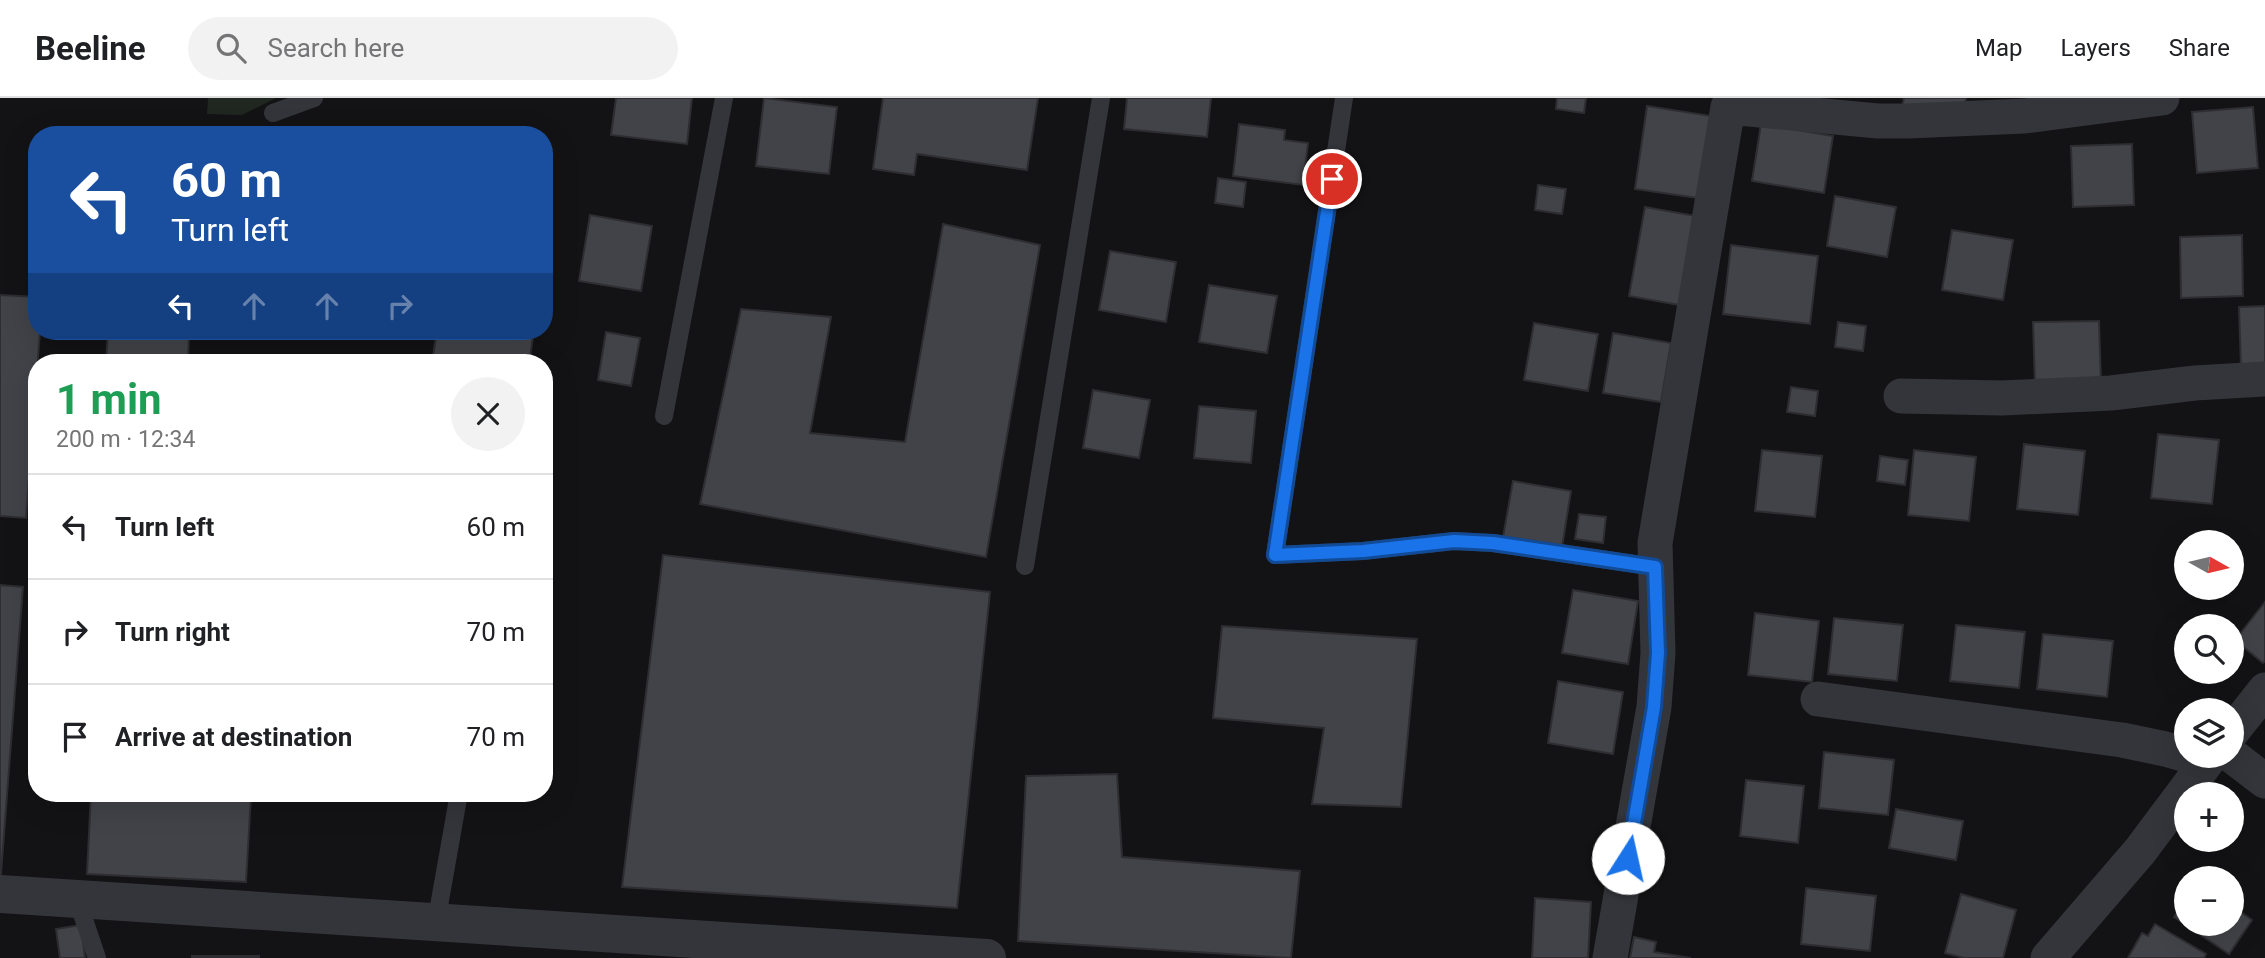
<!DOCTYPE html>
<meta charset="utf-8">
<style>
:root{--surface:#fff;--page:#f2f2f2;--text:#202124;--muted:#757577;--line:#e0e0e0}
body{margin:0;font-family:Roboto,sans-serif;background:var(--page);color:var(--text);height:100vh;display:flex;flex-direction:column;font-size:26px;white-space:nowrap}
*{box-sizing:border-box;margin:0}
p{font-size:23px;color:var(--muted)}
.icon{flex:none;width:38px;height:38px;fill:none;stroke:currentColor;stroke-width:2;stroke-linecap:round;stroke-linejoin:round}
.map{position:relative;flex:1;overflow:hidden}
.details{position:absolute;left:28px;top:256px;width:525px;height:448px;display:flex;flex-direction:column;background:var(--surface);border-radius:28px;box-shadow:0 7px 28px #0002}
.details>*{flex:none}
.banner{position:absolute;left:28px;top:28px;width:525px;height:214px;border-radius:28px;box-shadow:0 7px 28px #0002;background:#1a4fa0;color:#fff;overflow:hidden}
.needle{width:46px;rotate:98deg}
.controls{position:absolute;left:2174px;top:432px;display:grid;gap:14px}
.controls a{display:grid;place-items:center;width:70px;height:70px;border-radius:50%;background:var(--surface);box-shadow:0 7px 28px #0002;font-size:35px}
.pin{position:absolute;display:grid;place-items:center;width:60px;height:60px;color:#fff;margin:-30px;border:4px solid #fff;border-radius:50%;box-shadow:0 2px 7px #0007}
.me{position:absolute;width:77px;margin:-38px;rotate:10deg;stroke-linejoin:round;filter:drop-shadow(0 0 5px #0008)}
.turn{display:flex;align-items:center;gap:24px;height:147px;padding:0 28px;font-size:32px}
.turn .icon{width:91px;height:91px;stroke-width:2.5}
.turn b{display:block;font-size:49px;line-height:60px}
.lanes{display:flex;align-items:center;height:66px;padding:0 28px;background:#0003;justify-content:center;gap:35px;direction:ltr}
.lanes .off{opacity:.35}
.round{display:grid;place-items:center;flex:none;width:74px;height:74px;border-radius:37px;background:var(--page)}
.head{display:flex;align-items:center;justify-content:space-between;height:119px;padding:0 28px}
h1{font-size:42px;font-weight:700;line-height:52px;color:#1e9e55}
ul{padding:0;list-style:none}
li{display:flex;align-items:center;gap:21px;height:105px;padding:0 28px;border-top:2px solid var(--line)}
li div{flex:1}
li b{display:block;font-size:26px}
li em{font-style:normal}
header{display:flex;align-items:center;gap:42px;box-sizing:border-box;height:98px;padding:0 35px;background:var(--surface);border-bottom:2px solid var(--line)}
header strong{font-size:33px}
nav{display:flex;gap:38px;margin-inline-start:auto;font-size:24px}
.search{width:490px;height:63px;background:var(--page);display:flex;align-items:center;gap:18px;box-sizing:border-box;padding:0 24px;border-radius:38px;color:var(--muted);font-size:26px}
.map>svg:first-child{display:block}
</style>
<header>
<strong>Beeline</strong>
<div class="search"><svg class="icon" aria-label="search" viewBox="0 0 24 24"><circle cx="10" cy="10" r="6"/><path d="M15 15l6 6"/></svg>Search here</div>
<nav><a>Map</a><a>Layers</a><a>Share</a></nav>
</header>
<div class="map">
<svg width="2265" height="860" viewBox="0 0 2265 860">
<rect width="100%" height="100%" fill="#131315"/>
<polygon fill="#202721" points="208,0 276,0 242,17 207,16"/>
<g fill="#424348" stroke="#2e2d31" stroke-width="2">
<polygon points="616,0 692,0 687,46 611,37"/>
<polygon points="764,0 837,9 829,76 756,68"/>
<polygon points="883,0 1038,0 1027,72 917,56 914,77 873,71"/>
<polygon points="1127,0 1211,0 1207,39 1124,31"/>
<polygon points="1557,0 1586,0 1584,15 1556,11"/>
<polygon points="1904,0 1966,0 1963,21 1902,10"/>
<polygon points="1647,8 1711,18 1698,100 1635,91"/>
<polygon points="2253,9 2258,70 2197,75 2192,14"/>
<polygon points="1239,26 1285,32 1284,42 1308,45 1303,87 1233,78"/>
<polygon points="1761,26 1833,38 1824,95 1752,83"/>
<polygon points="2132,46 2134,107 2073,109 2071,48"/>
<polygon points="1218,80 1246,84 1243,109 1215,105"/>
<polygon points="1538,87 1566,91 1562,116 1535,112"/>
<polygon points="1835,98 1896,109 1887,159 1827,148"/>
<polygon points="1645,109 1701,119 1685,208 1629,198"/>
<polygon points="544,116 552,117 544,168"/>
<polygon points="590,117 652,128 641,193 579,183"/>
<polygon points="943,126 1040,147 986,459 700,406 741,211 831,219 810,335 905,344"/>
<polygon points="1952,132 2013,142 2003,202 1942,192"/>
<polygon points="2242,137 2243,198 2181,200 2180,139"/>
<polygon points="1731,147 1818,158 1810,226 1723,216"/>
<polygon points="1110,153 1176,164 1166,224 1099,212"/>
<polygon points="1209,187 1277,198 1267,255 1199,244"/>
<polygon points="0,197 37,199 37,233 40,233 26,420 0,418"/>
<polygon points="2265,208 2265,269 2241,270 2239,209"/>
<polygon points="2099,223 2101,286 2035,288 2033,224"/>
<polygon points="1838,224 1866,228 1863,253 1835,249"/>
<polygon points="1534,225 1598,236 1588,293 1524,282"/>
<polygon points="108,233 189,233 188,264 106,264"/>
<polygon points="437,233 534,233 529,264 432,264"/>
<polygon points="606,234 640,240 631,288 598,282"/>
<polygon points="1613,235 1671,245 1661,304 1603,295"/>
<polygon points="1791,289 1818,293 1815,318 1787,314"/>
<polygon points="1093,292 1150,302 1139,360 1083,350"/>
<polygon points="1199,308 1256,313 1251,365 1194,360"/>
<polygon points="2158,336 2219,342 2212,406 2151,400"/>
<polygon points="2024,346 2085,353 2078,417 2017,411"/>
<polygon points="1762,352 1822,358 1815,419 1755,413"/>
<polygon points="1914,352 1976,359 1969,423 1908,417"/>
<polygon points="1880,358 1908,362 1905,387 1877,383"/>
<polygon points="1513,383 1571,393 1562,449 1503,439"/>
<polygon points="1579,416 1606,419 1603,445 1575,441"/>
<polygon points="663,457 990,494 957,810 622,789"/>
<polygon points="0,487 23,489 0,788"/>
<polygon points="1573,492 1638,503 1628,566 1562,555"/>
<polygon points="2265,504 2265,563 2263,565 2235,542"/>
<polygon points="1755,515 1819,523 1812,584 1748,577"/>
<polygon points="1834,520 1903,527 1897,583 1828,576"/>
<polygon points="1956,527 2025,534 2019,590 1950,583"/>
<polygon points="1222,528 1417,541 1401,709 1312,706 1324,630 1213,620"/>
<polygon points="2043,536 2113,543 2107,599 2037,591"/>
<polygon points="1558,583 1623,594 1613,656 1548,645"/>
<polygon points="1824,654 1894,662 1888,717 1819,710"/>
<polygon points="1117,676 1122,759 1300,773 1291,860 1018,843 1026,678"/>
<polygon points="1746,682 1804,688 1798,745 1740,738"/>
<polygon points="91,695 196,695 251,698 246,784 87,776"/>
<polygon points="1896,711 1963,723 1956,762 1889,750"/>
<polygon points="1806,790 1876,798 1870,853 1801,846"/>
<polygon points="1961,796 2016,812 2003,860 1964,860 1945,855"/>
<polygon points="1535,800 1591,804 1588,860 1532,860"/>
<polygon points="2186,801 2186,826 2231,826 2231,807 2252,822 2229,856 2174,819"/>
<polygon points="2155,826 2206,856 2204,860 2128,860 2142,835 2148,838"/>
<polygon points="81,827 85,860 60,860 56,831"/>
<polygon points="1634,839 1656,844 1654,854 1691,860 1630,860"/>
<rect x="192" y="858" width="67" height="2"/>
</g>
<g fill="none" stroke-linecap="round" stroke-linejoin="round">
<g stroke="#34353a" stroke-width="18">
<polyline points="1344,0 1275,457 1363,453 1454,443 1493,445 1655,469"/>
<polyline points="273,15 314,0"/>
<polyline points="664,318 724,0"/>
<polyline points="1025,468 1101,0"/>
<polyline points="77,801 97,860"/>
<polyline points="436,825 459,695"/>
</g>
<g stroke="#34353a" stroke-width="35">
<polyline points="1901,298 2002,300 2111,295 2195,285 2265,281"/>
<polyline points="1818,601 2122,642 2165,651 2186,657"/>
<polyline points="2231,635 2265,592"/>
<polyline points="2231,657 2265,683"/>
<polyline points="1610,860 1654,609 1658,555 1655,445 1728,9 1878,23 1908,23 2025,18 2162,0"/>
<polyline points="2048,860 2140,753 2211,658"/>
</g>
<polyline stroke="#34353a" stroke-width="38" points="0,796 987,860"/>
</g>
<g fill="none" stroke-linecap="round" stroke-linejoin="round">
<g stroke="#114b97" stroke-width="18">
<polyline id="route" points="1332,81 1275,457 1363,453 1454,443 1493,445 1655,469 1658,555 1654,609 1628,760"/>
</g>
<use href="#route" stroke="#1a73e8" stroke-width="12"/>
</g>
</svg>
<div class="controls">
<a><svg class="needle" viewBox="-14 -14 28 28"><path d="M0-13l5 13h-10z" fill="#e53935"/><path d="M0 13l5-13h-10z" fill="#757577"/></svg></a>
<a><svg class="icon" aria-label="search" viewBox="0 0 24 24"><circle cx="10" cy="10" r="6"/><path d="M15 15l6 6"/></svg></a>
<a><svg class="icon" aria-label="layers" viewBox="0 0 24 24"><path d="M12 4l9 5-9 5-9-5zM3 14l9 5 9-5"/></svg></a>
<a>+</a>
<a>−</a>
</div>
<div class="pin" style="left:1332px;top:81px;background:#d93025"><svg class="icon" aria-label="arrive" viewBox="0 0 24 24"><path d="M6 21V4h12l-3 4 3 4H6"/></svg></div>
<svg class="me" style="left:1628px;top:760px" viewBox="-20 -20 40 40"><circle r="19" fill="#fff"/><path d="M0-13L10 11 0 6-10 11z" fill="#1a73e8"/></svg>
<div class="banner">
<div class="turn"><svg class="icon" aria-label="left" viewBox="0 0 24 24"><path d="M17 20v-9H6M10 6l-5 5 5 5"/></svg><div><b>60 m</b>Turn left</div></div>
<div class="lanes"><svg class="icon" aria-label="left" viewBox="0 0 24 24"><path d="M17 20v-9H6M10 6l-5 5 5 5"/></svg><svg class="icon off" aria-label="ahead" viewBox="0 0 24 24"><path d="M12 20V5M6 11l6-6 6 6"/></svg><svg class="icon off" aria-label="ahead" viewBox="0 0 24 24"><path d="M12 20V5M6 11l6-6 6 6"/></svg><svg class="icon off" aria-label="right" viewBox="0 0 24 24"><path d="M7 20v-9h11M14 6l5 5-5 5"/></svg></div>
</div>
<section class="details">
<div class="head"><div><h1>1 min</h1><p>200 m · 12:34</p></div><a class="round"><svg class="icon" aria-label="close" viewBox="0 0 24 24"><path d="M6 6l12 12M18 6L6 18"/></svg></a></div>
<ul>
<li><svg class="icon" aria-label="left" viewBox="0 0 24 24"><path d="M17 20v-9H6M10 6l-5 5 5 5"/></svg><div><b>Turn left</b></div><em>60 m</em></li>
<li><svg class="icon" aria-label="right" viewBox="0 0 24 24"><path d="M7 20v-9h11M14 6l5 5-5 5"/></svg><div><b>Turn right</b></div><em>70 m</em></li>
<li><svg class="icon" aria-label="arrive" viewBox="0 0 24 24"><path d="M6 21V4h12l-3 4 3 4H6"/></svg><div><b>Arrive at destination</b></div><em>70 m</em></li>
</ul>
</section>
</div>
